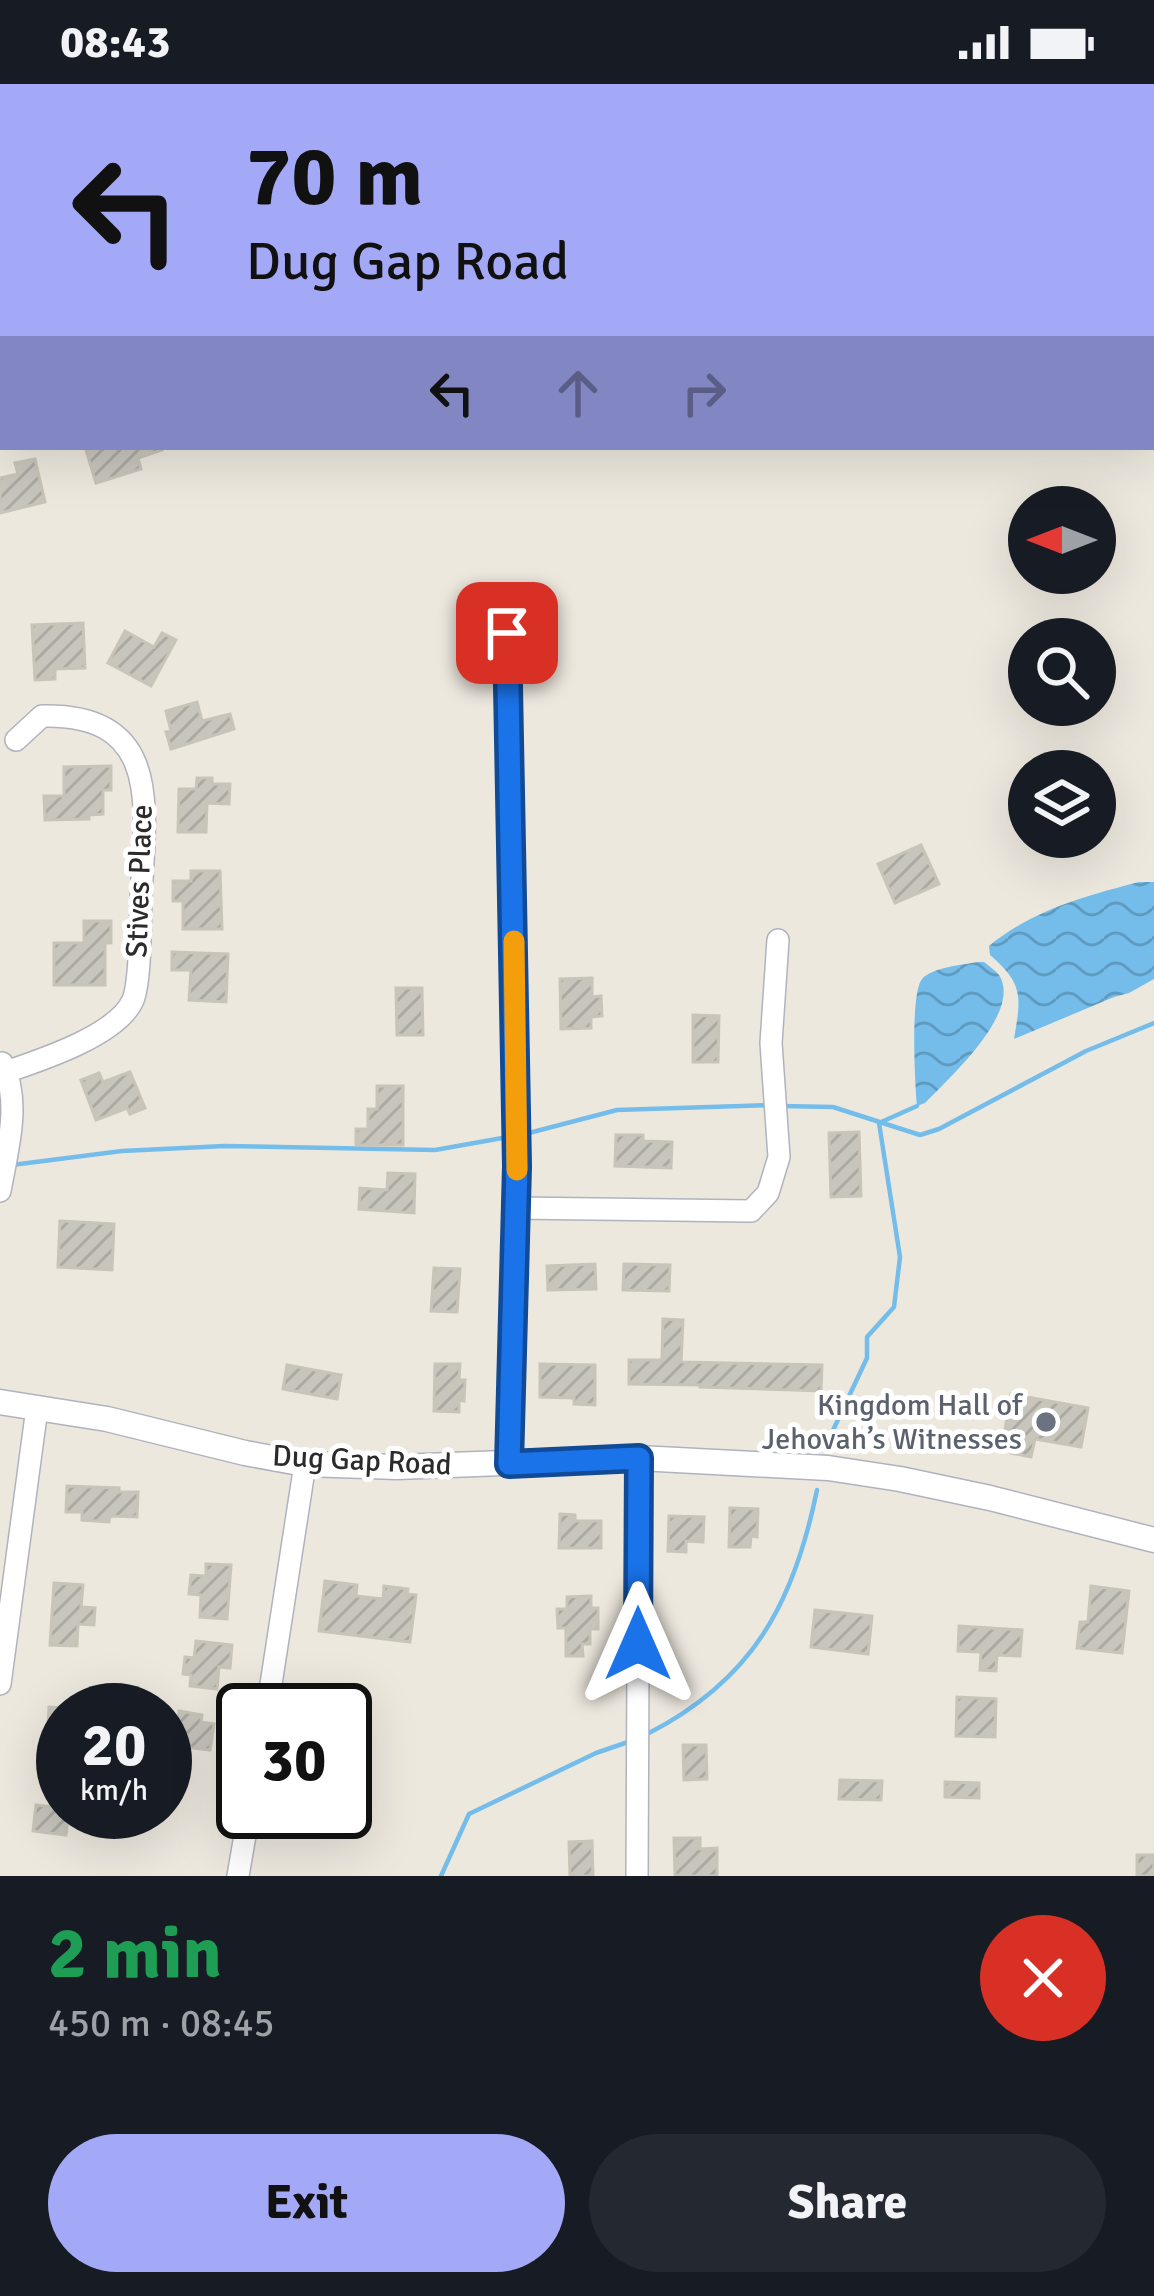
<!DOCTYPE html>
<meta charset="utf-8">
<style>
:root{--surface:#171b24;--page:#242831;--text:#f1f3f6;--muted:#9ea1a6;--accent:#a3a9f6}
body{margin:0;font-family:Signika,sans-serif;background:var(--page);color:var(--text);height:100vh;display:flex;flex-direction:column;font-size:45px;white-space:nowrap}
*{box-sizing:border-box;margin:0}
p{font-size:39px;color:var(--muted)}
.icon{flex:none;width:66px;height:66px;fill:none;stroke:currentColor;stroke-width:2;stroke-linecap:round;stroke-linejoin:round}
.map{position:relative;height:1792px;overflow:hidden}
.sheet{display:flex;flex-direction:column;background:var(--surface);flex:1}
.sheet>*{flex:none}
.banner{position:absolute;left:0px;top:0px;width:1155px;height:366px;box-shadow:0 12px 48px #0002;background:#a3a9f6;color:#111;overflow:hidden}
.needle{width:78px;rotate:270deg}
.controls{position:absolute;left:1008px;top:402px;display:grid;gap:24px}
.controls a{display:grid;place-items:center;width:108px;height:108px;border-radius:50%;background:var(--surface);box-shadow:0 12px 48px #0002;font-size:60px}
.speed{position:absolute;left:36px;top:1599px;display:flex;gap:24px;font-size:60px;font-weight:700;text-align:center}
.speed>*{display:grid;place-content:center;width:156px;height:156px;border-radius:50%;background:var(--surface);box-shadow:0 12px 48px #0002;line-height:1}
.speed small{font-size:30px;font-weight:400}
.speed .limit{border:6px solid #111;border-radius:18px;background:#fff;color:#111}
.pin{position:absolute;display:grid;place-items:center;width:102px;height:102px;color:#fff;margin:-51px;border-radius:24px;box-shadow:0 6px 18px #0006}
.me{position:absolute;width:132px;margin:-66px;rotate:0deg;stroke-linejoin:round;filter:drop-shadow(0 0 9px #0008)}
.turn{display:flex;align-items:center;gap:42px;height:252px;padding:0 48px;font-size:54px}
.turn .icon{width:156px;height:156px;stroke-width:2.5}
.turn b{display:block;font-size:84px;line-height:102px}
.lanes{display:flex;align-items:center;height:114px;padding:0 48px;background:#0003;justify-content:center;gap:60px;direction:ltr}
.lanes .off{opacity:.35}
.round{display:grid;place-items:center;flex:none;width:126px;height:126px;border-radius:63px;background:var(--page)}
.overview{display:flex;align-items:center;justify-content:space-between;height:204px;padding:0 48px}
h1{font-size:72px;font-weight:700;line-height:90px;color:#1e9e55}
.primary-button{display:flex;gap:24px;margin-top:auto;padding:24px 48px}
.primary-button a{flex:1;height:138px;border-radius:72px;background:var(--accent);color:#111;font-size:48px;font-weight:700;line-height:138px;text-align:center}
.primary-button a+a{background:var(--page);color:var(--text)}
.status{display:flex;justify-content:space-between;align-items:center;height:84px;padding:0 60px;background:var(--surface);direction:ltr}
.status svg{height:33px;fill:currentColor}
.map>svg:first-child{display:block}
</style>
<div class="status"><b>08:43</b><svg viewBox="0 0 49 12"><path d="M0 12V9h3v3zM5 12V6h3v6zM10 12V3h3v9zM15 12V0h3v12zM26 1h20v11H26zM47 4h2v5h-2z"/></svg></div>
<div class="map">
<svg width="1154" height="1792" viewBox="0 0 1154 1792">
<defs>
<pattern id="water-waves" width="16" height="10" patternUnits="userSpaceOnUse" patternTransform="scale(3)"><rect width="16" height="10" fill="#74bdeb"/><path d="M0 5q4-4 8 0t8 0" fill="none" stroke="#5f9abf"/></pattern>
<pattern id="building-hatch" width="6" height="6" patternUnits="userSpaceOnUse" patternTransform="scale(3)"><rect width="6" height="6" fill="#c8c5bd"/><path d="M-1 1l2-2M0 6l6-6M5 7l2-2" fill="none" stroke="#aca9a3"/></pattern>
</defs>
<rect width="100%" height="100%" fill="#ede8de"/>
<g fill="url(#water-waves)">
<path d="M1139 798H1154V895L1129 909 1114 913 1014 955C1021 913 1024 900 990 871L989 862C1033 826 1085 812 1139 798Z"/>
<path d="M978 878H984C989 882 995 886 999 891 1023 928 948 995 925 1019L917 1022C915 1000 910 910 922 895 933 883 962 881 978 878Z"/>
</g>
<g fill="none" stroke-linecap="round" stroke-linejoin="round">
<g stroke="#74bdeb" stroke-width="4.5">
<polyline points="780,1022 833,1023 920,1051 939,1045 1086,967 1154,939"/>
<polyline points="879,1039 917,1022"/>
<polyline points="525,1050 617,1026 769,1021"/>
<polyline points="12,1081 122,1067 224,1062 435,1066 508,1053"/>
<polyline points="827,1359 867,1274 867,1253 894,1223 900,1173 879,1039"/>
<path d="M647 1650C753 1596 794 1519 817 1406"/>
<polyline points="441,1792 469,1730 596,1669 631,1657"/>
</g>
</g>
<g fill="url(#building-hatch)" stroke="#c8c4b8" stroke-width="3">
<polygon points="95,363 161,363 162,366 138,374 141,385 96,399 86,366"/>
<polygon points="35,375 45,418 0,429 0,394 18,390 15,379"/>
<polygon points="83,539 85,584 55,585 55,595 35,596 32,541"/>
<polygon points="125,547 154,563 162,549 176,556 151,602 108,579"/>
<polygon points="197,618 202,637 230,630 234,645 171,665 166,648 171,647 166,627"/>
<polygon points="111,682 111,706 103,706 103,730 89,731 89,735 45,736 44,712 64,712 64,683"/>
<polygon points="197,694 212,694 212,700 230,700 229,720 207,719 206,748 178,748 179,705 196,705"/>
<polygon points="921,761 939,800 895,819 878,780"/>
<polygon points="191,787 220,787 222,845 183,845 183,817 173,817 173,797 191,797"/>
<polygon points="84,837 111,837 111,859 105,859 105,901 54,901 54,859 84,859"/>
<polygon points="172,868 228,870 226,918 189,916 191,886 172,886"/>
<polygon points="592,894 592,913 601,912 602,932 591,933 591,944 561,945 560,895"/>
<polygon points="396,904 422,904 423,951 397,951"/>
<polygon points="693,931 719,932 718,978 693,978"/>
<polygon points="130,988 145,1024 130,1030 127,1024 96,1036 81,996 99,989 103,998"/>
<polygon points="377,1002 403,1002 403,1061 356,1061 356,1045 368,1045 368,1025 377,1025"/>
<polygon points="859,1048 861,1112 831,1113 829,1049"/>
<polygon points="616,1051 643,1051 643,1057 672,1058 671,1084 615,1082"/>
<polygon points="388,1089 415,1090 414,1129 359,1125 360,1104 387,1106"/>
<polygon points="60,1137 114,1140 112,1186 58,1183"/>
<polygon points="595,1180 596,1205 548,1206 547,1182"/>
<polygon points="624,1180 670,1181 669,1207 623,1206"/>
<polygon points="434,1184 460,1185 457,1228 431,1227"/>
<polygon points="663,1235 683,1236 681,1278 822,1281 821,1307 700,1303 700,1301 629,1300 629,1276 662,1276"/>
<polygon points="435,1280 460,1280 459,1296 465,1296 464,1317 459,1316 459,1328 434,1327"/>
<polygon points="540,1280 595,1281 595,1321 574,1320 574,1314 540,1313"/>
<polygon points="287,1281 341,1291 337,1315 283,1305"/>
<polygon points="1011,1310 1088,1324 1081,1363 1035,1355 1031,1373 1011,1369 1014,1353 1004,1351"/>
<polygon points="67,1402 119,1404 119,1408 138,1408 137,1433 110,1432 109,1438 82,1436 82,1428 66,1428"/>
<polygon points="730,1424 758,1425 757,1453 751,1452 750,1463 729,1463"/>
<polygon points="560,1430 575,1431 575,1437 601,1437 601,1464 559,1464"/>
<polygon points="669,1432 704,1433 703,1458 686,1457 686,1468 668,1467"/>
<polygon points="206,1480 231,1481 227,1535 200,1533 201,1511 189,1510 191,1491 206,1492"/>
<polygon points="325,1497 357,1501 356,1512 383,1515 384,1502 408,1505 407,1510 416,1511 410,1558 319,1547"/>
<polygon points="54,1499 83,1501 81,1523 95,1524 94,1541 78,1540 77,1562 50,1561"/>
<polygon points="1091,1502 1129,1507 1122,1569 1077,1564 1080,1538 1088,1538"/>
<polygon points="591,1512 591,1524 598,1524 598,1545 590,1545 590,1560 582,1560 583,1572 566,1572 566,1544 558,1544 557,1525 567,1525 567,1513"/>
<polygon points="815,1526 872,1532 868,1570 811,1563"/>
<polygon points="959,1542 1022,1546 1020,1572 997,1571 996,1587 980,1586 981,1568 958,1567"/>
<polygon points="196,1557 232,1561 230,1584 219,1583 217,1605 190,1602 191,1591 183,1590 185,1573 194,1574"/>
<polygon points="957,1613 996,1615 995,1653 956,1652"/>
<polygon points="49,1623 63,1624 63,1681 46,1680"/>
<polygon points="179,1627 202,1631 201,1638 214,1640 210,1666 185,1663 187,1651 176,1650"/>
<polygon points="683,1661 706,1661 707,1695 684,1696"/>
<polygon points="840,1696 882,1697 881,1716 839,1715"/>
<polygon points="945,1698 979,1699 979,1714 945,1713"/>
<polygon points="36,1721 63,1724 63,1728 69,1728 66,1751 33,1747"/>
<polygon points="674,1754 700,1754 700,1765 717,1764 717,1792 675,1792"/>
<polygon points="592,1757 593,1792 570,1792 569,1758"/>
<rect x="1137" y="1771" width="17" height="21"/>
</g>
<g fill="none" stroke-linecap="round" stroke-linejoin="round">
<g stroke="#b1b2be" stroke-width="24">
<g id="minor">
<polyline points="283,0 283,3"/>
<polyline points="0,273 3,280"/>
<polyline points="0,335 3,334"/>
<polyline points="507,549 517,1082 509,1380"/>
<path d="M6 988C41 976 118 951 133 916 141 896 140 839 141 814 145 726 164 629 42 632L16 656"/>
<path d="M0 1107C7 1067 22 1017 2 979"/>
<polyline points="515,1124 751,1127 768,1109 779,1073 771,959 778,856"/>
<polyline points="0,1600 37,1324"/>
<polyline points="267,1626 305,1380"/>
<polyline points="238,1792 249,1728"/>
<polyline points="637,1792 639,1374"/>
</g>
</g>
<g stroke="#b1b2be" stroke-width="27">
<polyline id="tertiary" points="0,1318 107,1335 245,1369 305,1380 397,1383 639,1374 828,1384 900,1395 990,1414 1154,1456"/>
</g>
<use href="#minor" stroke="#fff" stroke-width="21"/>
<use href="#tertiary" stroke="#fff" stroke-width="24"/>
</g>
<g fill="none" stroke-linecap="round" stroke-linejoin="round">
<g stroke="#114b97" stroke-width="30">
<polyline id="route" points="507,549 517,1082 509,1380 639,1374 638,1560"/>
</g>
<use href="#route" stroke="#1a73e8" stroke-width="21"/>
<polyline stroke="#f59e0b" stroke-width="21" points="514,857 517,1086"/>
</g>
<circle fill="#6b7280" stroke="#fff" stroke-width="4.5" cx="1046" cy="1338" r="12"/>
<g text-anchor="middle" stroke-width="10" stroke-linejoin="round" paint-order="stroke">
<g font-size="30" fill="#2b2b2b" stroke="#fff">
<text transform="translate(139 797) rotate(-88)" y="10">Stives Place</text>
<text transform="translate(362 1376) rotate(3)" y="10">Dug Gap Road</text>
</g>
<g font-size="30" fill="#5b616d" stroke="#fff" text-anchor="end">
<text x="1022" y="1331">Kingdom Hall of<tspan x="1022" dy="34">Jehovah’s Witnesses</tspan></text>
</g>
</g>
</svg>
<div class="controls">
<a><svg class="needle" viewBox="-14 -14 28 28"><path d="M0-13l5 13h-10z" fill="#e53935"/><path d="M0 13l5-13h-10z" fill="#9ea1a6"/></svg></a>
<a><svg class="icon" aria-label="search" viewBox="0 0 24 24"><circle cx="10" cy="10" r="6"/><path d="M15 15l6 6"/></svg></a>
<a><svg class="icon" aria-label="layers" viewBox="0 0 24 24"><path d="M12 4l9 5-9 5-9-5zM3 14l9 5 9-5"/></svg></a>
</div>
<div class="speed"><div>20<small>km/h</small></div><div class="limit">30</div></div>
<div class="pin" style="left:507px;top:549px;background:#d93025"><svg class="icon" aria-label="arrive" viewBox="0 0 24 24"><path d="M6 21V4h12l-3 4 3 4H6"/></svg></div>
<svg class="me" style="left:638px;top:1560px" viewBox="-20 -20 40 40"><path d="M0-17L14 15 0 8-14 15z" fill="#1a73e8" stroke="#fff" stroke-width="4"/></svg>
<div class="banner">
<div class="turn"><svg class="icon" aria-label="left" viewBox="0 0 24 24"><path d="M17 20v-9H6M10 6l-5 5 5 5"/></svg><div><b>70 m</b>Dug Gap Road</div></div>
<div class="lanes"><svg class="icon" aria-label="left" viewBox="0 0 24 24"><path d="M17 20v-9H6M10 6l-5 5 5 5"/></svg><svg class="icon off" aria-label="ahead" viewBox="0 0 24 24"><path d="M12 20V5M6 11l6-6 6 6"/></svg><svg class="icon off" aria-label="right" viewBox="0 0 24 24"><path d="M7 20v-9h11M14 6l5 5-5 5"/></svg></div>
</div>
</div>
<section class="sheet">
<div class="overview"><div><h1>2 min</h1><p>450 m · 08:45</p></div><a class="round" style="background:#d93025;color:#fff"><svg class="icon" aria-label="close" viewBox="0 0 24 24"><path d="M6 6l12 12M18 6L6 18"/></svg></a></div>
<div class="primary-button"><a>Exit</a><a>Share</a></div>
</section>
